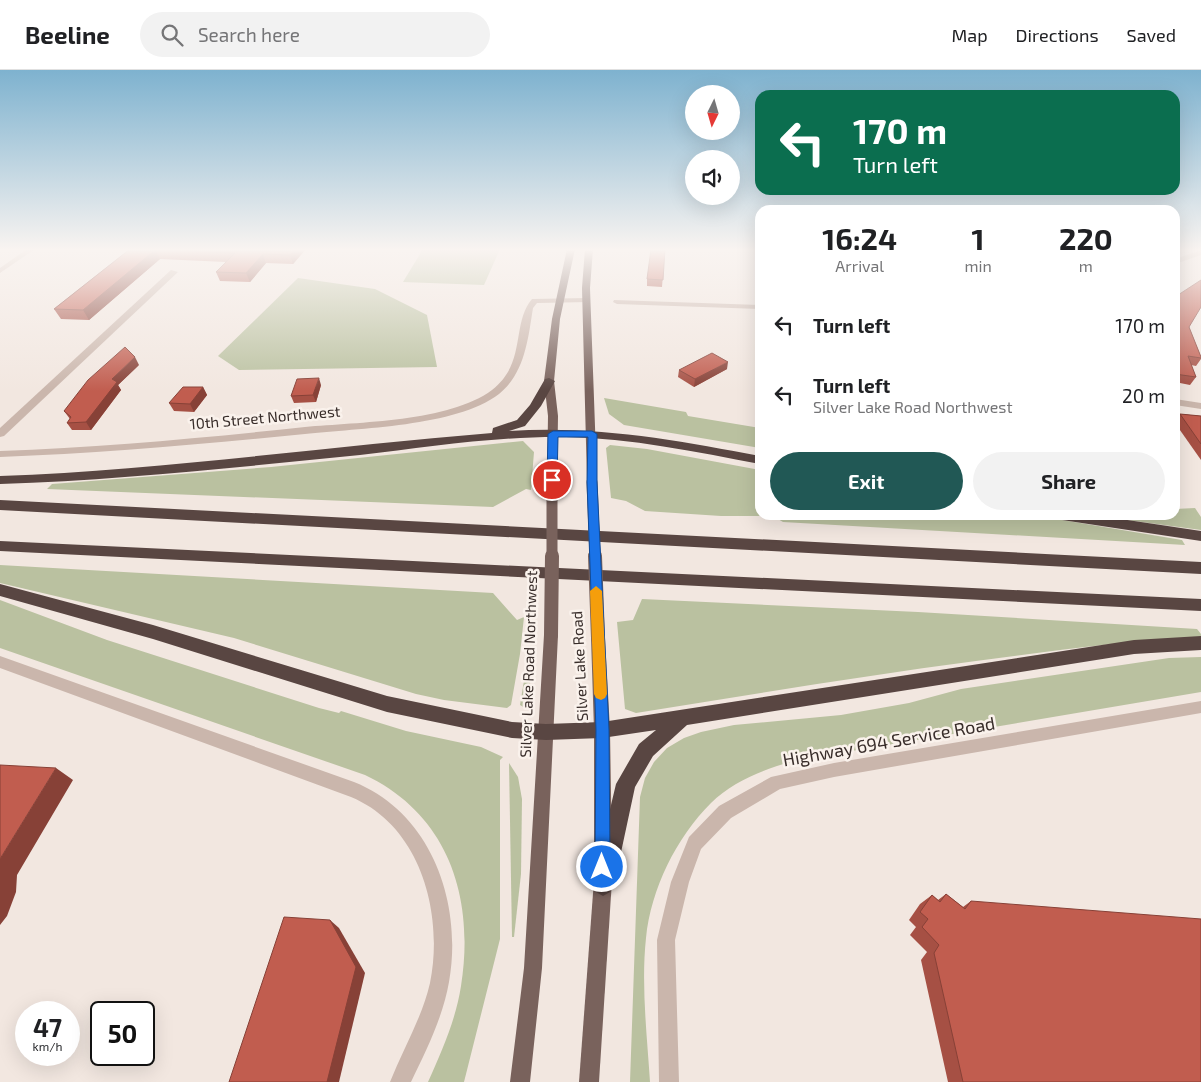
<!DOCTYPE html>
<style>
:root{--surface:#fff;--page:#f2f2f2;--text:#202124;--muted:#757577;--line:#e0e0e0;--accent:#215855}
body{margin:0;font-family:"Exo 2",sans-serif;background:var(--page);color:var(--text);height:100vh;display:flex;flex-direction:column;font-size:19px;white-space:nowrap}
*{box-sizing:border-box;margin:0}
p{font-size:16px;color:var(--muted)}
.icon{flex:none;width:28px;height:28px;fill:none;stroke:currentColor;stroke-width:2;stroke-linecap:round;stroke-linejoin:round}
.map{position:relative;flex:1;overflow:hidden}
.drawer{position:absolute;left:755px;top:135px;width:425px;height:315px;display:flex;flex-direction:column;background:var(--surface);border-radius:15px;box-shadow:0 5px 20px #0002}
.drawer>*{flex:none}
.banner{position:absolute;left:755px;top:20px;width:425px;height:105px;border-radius:15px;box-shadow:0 5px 20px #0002;background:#0b6e4f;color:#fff;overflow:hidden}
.needle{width:32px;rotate:185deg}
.tools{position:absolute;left:685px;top:15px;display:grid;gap:10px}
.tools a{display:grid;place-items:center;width:55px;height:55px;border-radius:50%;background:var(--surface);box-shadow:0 5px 20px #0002;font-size:25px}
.speed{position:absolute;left:15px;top:931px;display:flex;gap:10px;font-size:25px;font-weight:700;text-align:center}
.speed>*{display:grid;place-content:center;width:65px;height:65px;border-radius:50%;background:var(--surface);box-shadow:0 5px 20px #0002;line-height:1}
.speed small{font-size:12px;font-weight:400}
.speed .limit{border:2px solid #111;border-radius:8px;background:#fff;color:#111}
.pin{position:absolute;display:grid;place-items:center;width:42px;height:42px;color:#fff;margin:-21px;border:2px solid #fff;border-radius:50%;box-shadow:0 1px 5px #0007}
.me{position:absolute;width:55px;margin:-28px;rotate:0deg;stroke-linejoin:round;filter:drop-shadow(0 0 4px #0008)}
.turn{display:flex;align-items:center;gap:18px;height:105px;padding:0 15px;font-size:22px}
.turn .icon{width:65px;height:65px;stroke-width:2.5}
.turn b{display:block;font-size:35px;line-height:42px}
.eta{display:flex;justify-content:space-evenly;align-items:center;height:85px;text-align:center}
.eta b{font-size:30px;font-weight:700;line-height:35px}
.button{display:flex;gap:10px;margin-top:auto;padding:10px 15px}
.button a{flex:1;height:58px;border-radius:30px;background:var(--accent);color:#fff;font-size:20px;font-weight:700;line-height:58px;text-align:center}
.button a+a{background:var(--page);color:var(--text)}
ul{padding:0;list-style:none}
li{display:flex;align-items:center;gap:15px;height:70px;padding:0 15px}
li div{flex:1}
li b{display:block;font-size:19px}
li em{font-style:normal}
header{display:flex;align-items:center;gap:30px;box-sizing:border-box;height:70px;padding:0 25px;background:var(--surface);border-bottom:1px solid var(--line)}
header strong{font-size:24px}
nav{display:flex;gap:28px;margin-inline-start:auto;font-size:18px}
.search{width:350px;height:45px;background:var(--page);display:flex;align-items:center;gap:12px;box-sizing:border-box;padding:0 18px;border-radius:28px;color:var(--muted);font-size:19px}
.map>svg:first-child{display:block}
</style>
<header>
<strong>Beeline</strong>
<div class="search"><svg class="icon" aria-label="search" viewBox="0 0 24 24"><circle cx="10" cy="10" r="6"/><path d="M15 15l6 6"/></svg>Search here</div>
<nav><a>Map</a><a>Directions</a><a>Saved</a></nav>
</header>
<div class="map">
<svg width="1201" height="1012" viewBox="0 0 1201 1012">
<rect width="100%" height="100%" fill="#f2e7e0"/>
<g fill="#bac1a0">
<polygon points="423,179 500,179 484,215 403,212"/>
<polygon points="298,208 375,219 427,245 437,297 239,300 218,286"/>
<polygon points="604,328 686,342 688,346 760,358 760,378 624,355 609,344"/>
<polygon points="523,371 534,382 531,420 526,419 493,437 47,419 52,414 271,397"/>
<polygon points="610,375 647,379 760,400 760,445 1032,445 1182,470 1185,475 783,452 773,446 721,446 645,441 626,431 611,428 606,378"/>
<polygon points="1195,438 1201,447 1201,460 1090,445 1175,445 1175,439"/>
<polygon points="0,495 493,523 517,550 524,547 520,584 511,635 507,638 444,630 416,624 234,568 0,513"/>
<path d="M642 529 918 542 1197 559 1201 564V567C1125 571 1051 581 976 591 862 606 749 625 636 643L625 639 617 552 633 550Z"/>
<path d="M0 530 107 570 319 638 339 643 341 641 406 661 481 677 503 687 500 690V869L464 1012H428C442 981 456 949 461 916 475 828 449 745 365 705L0 578Z"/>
<polygon points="529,580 532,580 529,633 525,638 520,635"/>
<path d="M1201 587V622L798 690C767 698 734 710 711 733 676 768 651 819 646 868 641 915 647 965 650 1012H630L640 727 645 708 654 692 667 678 684 668 701 662 734 655 841 645 909 633 961 619 1169 588Z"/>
<polygon points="509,693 518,707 522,729 521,804 514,867 512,867"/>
</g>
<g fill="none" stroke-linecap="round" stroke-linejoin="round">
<g fill="#cab6ac" fill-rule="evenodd">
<polygon points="27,179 35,179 0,203 0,198"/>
<polygon points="1201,180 1201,185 1175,194 1175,189"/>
<polygon points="171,200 178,202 4,366 0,367 0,358"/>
<path d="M586 228H589V232L537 233 533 238C528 269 525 303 499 324 456 357 358 358 305 364 203 374 102 383 0 387V381C102 377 203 368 305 357 358 352 449 352 492 320 527 293 511 254 532 229Z"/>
<polygon points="614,230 760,235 760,239 617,234 613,232"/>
<polygon points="760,322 760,329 756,328 756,324"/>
<polygon points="1175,329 1201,333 1201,339 1175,335"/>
<path d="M0 586 354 712C432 743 463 834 449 912 443 947 426 981 411 1012H390C403 979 422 948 430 913 444 844 421 756 351 727L0 598Z"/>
<polygon points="1201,631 1201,643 834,707 780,719 731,748 701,779 689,812 675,870 679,1012 659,1012 657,870 671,812 689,767 719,736 771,707 834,693"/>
</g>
<g fill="#79625c" fill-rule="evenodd">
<polygon points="567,179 575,179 560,249 554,311 558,346 557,410 552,414 547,410 548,346 544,311 552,249"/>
<polygon points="585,179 593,179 590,218 597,412 592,416 587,412 582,218"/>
<polygon points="551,560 556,561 558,565 542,898 530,1012 510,1012 524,898 544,565 546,561"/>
<polygon points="598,562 603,564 605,568 610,660 612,787 609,793 603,796 597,793 594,787 594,660 591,568 593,564"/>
<polygon points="603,801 609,804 612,810 599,1012 579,1012 594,810 597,804"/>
</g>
<g fill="#594642" fill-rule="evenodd">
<path d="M549 308 555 311 541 336 525 356 509 361C594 355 677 370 760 386V394C696 382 631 368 566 367 497 366 428 377 360 385 240 397 120 410 0 414V406C165 400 328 376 492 363L493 358 517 350 530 335 545 309Z"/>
<polygon points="0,430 1201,492 1201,504 0,440"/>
<polygon points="1055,445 1094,445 1201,461 1201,471 1062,450 1057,448"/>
<polygon points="0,471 1201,529 1201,541 0,481"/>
<polygon points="0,514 153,555 387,626 512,652 546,654 602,652 1134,570 1201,566 1201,580 1134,584 687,655 653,686 635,717 614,815 610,822 603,826 596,822 592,815 616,714 639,674 656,660 602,668 546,670 512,668 387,642 153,569 0,526"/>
</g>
<g stroke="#79625c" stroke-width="11">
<polyline points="592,412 595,487"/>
<polyline points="552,487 552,410"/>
</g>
<g stroke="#79625c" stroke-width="14">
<polyline points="595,486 598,568"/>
<polyline points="551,565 552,486"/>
</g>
</g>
<g fill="#a65044">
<polygon points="130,179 306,179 293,194 266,193 250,212 220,211 216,202 226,192 160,189 89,250 61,249 54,239"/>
<polygon points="665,179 662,217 647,216 647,209"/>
<polygon points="1175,230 1189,257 1201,287 1201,289 1196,296 1191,295 1196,307 1190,315 1175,312"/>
<polygon points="139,295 118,315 121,320 91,360 72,360 67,353 70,349 64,341"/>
<polygon points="727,299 694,317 678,307 679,300"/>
<polygon points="321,315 316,332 294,333 291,326"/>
<polygon points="203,317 207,325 194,342 174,341 169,333"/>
<polygon points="1180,344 1201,346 1201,390 1175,353 1175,351"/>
<polygon points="946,824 963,837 971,831 1201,1012 948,1012 921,890 927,882 910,865 916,857 909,850 920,834 932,825 938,830"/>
</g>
<g fill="#874137">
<polygon points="295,179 306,179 293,194 290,185"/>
<polygon points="155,180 160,189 89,250 83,240"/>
<polygon points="263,184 266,193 250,212 246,203"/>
<polygon points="135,287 139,295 118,315 121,320 91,360 86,352 112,309"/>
<polygon points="728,292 727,299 694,317 695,309"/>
<polygon points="319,308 321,315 316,332 313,325"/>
<polygon points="203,317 207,325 194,342 190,334"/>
<polygon points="56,698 73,710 17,805 16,822 7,846 0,855 0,789"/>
<polygon points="330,850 339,858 365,903 339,1012 327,1012"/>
</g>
<g fill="#c15d4f" stroke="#874137">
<polygon points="130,179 295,179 290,185 263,184 246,203 216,202 235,183 155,180 83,240 54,239"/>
<polygon points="651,179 665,179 663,210 647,209"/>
<polygon points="1201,210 1201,237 1189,257 1201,287 1201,288 1188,286 1196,307 1175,304 1175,230 1178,225"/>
<polygon points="125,277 135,287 112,309 117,312 86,352 67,353 71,347 64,341 88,310"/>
<polygon points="712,283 728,292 695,309 679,300"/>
<polygon points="319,308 313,325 291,326 297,309"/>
<polygon points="183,317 203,317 190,334 169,333"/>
<polygon points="1180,344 1201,346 1201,374"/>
<polygon points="0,695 56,698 0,789"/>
<polygon points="946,824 965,839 971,831 1201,849 1201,1012 963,1012 934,883 939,875 922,857 928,849 920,842 932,825 940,832"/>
<polygon points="284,847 330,850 356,897 327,1012 229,1012"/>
</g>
<linearGradient id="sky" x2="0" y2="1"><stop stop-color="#7eb2cf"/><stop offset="0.56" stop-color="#f9f4f1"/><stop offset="1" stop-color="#f9f4f1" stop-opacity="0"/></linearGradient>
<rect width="1201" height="321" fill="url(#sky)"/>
<polygon fill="#1a73e8" stroke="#114b97" points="553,361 592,361 597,364 597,412 609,660 610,797 608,803 602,805 597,803 595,797 596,660 587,412 588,367 558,367 557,410 552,413 547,410 548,364"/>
<polygon fill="#f59e0b" points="596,516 602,521 607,624 605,628 601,630 596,628 594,624 590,521"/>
<g text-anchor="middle" stroke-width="5" stroke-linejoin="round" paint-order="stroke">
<g font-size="15" fill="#382d2a" stroke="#faf2ec">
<text transform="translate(265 348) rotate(-5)" y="5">10th Street Northwest</text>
<text transform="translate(529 594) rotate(-88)" y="5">Silver Lake Road Northwest</text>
<text transform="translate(580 596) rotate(-93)" y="5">Silver Lake Road</text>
</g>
<g font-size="18" fill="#382d2a" stroke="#faf2ec">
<text transform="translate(889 672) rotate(-10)" y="6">Highway 694 Service Road</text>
</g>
</g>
</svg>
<div class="tools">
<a><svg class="needle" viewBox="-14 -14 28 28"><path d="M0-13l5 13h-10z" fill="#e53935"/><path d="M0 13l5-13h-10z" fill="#757577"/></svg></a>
<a><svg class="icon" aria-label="sound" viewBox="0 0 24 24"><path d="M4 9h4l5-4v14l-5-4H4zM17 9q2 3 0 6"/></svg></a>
</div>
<div class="speed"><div>47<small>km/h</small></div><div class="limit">50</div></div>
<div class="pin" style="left:552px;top:410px;background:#d93025"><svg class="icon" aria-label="arrive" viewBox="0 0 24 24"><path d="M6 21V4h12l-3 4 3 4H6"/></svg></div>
<svg class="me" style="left:602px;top:797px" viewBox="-20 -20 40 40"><circle r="17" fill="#1a73e8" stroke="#fff" stroke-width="3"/><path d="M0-11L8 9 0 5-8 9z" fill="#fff"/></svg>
<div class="banner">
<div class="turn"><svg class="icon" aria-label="left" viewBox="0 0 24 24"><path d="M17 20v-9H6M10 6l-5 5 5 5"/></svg><div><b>170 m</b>Turn left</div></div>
</div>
<section class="drawer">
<div class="eta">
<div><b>16:24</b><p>Arrival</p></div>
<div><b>1</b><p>min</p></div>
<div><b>220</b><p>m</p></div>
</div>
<ul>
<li><svg class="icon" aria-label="left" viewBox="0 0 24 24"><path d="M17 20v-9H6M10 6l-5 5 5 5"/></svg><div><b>Turn left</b></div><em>170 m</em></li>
<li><svg class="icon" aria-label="left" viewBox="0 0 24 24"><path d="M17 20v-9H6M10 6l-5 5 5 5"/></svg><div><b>Turn left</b><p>Silver Lake Road Northwest</p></div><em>20 m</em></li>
</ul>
<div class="button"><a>Exit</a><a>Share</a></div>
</section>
</div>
